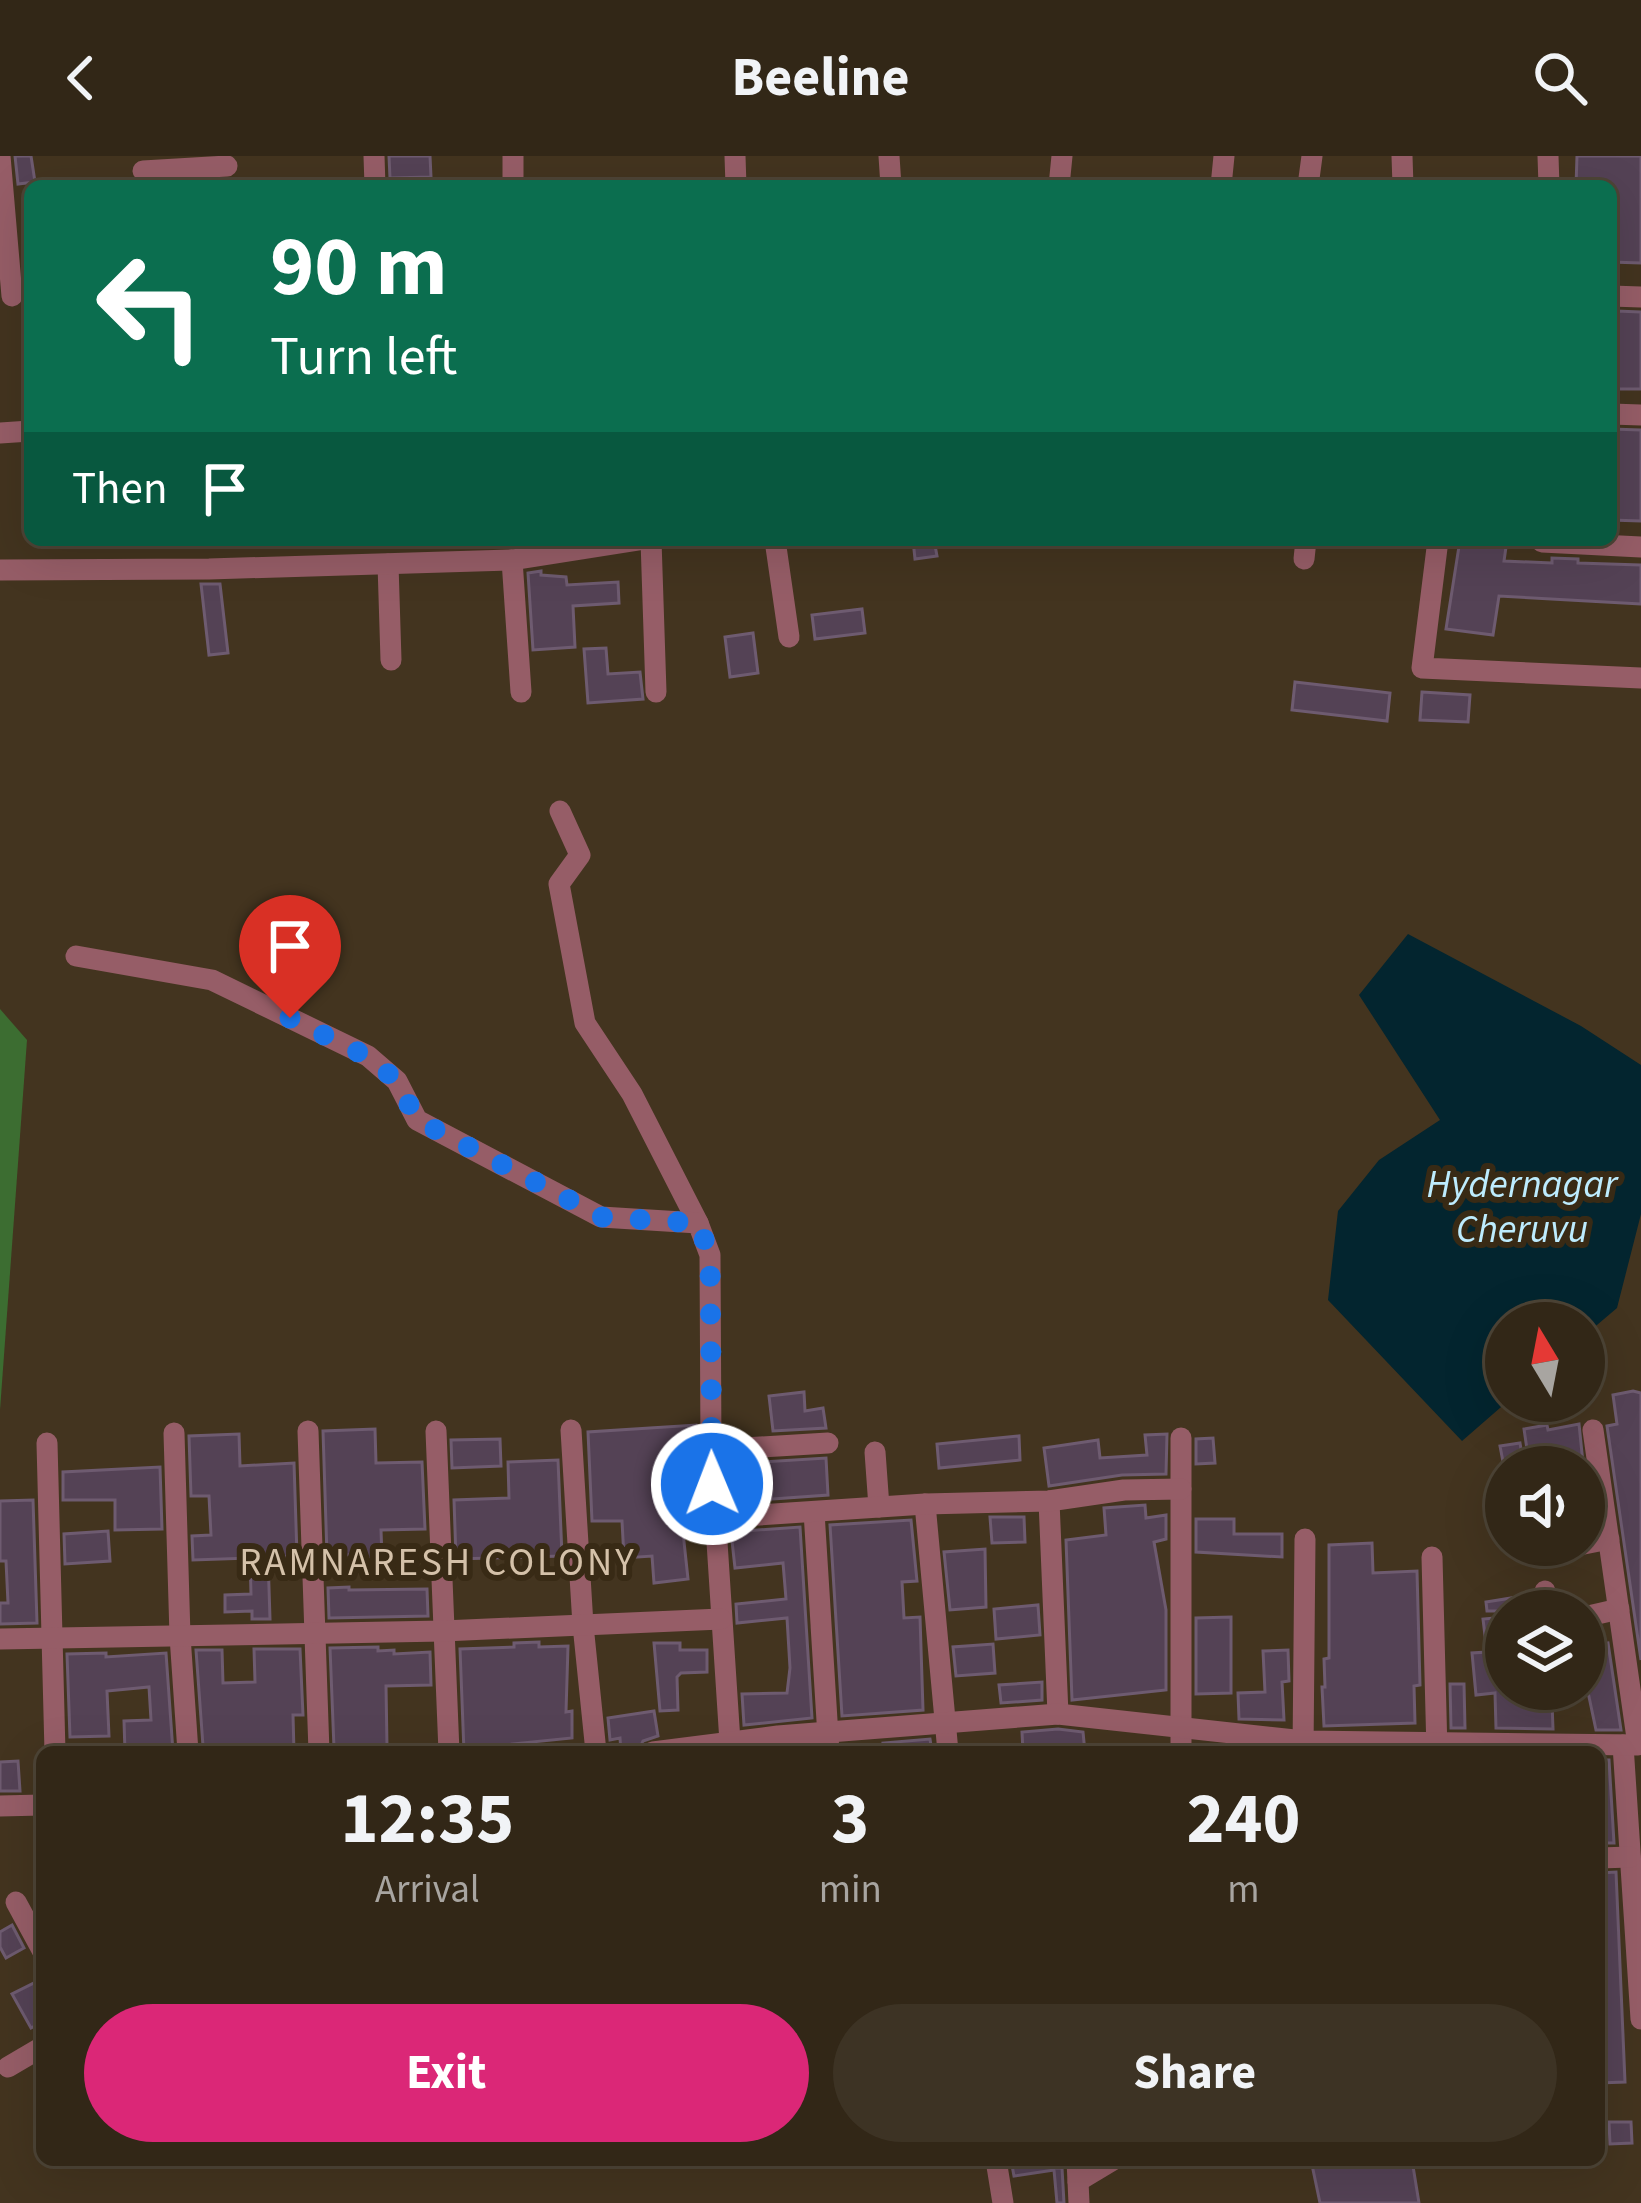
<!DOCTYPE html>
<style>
:root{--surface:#322717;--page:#3d3324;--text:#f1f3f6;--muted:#a8a5a1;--line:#4d4436;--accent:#db2777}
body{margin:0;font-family:"Source Sans 3",sans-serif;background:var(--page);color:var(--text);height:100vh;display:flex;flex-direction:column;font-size:45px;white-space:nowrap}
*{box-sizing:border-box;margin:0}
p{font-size:39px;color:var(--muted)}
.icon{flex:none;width:66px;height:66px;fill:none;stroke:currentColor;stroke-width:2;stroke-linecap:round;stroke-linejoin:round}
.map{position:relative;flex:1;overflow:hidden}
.side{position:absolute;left:36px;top:1590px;width:1569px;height:420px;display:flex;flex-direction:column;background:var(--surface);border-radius:18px;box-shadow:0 12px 48px #0002,0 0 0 3px var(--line)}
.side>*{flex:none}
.guide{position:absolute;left:24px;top:24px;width:1593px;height:366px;border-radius:18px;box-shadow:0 12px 48px #0002,0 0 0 3px var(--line);background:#0b6e4f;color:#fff;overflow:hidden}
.needle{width:78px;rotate:350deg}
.tools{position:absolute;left:1485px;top:1146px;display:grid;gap:24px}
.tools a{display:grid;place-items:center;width:120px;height:120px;border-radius:50%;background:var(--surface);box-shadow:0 12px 48px #0002,0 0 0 3px var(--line);font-size:60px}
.pin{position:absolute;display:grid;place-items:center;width:102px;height:102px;color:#fff;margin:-123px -51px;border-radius:50% 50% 50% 0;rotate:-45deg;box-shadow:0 0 12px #0007}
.pin .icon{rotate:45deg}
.me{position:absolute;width:132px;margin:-66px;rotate:359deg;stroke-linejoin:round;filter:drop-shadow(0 0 9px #0008)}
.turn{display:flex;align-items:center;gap:42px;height:252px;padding:0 48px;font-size:54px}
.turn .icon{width:156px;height:156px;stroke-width:2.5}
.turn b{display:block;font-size:84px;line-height:102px}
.then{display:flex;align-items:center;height:114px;padding:0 48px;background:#0003;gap:24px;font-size:45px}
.eta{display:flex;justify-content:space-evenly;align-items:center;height:204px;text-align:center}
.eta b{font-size:72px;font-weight:700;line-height:84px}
.action{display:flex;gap:24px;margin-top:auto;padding:24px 48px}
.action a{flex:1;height:138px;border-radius:72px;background:var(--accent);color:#fff;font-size:48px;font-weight:700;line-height:138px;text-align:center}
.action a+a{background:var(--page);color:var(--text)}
header{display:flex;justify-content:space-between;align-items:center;height:156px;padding:0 48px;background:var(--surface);font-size:54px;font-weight:700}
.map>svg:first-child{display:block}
</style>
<header><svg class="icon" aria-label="back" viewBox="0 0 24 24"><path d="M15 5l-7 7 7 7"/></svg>Beeline<svg class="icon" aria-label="search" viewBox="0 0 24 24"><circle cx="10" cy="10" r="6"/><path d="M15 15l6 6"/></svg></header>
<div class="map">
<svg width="1641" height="2047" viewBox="0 0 1641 2047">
<rect width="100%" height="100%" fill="#43341f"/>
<polygon fill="#3c6d31" points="0,853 27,884 0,1254"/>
<polygon fill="#03252f" points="1408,778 1581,870 1641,909 1641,1058 1617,1152 1584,1180 1584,1167 1506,1167 1508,1245 1462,1285 1328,1144 1338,1055 1379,1004 1440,964 1359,839"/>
<g fill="#544255" stroke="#6e5b70" stroke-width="3">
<polygon points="15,0 31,0 35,26 18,28"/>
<polygon points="389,0 430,0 431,21 390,22"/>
<polygon points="1577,0 1641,0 1641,107 1611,106 1611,30 1576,30"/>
<polygon points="1616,155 1641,156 1641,233 1611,233"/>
<polygon points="1611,273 1641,274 1641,365 1611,364"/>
<polygon points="913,384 934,384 937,400 915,403"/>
<polygon points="1460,384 1507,384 1504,405 1552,407 1552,402 1578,403 1578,407 1641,409 1641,448 1499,440 1493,479 1446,473"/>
<polygon points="541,415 541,419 566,421 567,429 618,426 619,447 573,450 575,491 533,494 528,417"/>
<polygon points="201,428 220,428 228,497 209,499"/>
<polygon points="862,453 865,477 815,483 812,459"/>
<polygon points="753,477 758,517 730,521 725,481"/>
<polygon points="606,492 608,518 640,516 643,543 588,547 584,493"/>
<polygon points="1295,526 1390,537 1387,565 1292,554"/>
<polygon points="1422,536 1470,539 1468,566 1420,564"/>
<polygon points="1633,1235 1641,1237 1641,1504 1607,1270 1617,1268 1613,1239"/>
<polygon points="804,1236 805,1255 823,1252 826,1272 773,1275 769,1240"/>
<polygon points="1579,1268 1583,1307 1560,1311 1557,1295 1528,1300 1524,1273 1547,1269 1548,1274"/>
<polygon points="696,1269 700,1366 682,1367 688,1423 654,1427 652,1400 624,1402 622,1365 592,1365 588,1276"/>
<polygon points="375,1273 376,1307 422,1306 425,1373 381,1374 382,1402 363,1403 362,1398 327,1400 323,1275"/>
<polygon points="239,1278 240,1310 294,1307 297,1400 268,1401 270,1463 252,1463 252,1455 225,1456 225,1439 251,1438 250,1402 193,1404 192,1380 211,1379 209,1340 191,1340 189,1280"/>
<polygon points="1167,1278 1166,1318 1122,1319 1049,1330 1044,1292 1098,1284 1100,1302 1147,1299 1145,1279"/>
<polygon points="1019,1280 1020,1304 939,1312 937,1288"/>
<polygon points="1213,1282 1215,1307 1196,1308 1196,1283"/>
<polygon points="500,1283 501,1310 452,1312 451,1284"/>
<polygon points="1520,1287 1524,1311 1504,1311 1500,1290"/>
<polygon points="826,1302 828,1339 729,1346 727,1308"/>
<polygon points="558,1304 562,1400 456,1403 454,1344 509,1342 508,1306"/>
<polygon points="160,1311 162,1373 115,1374 115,1344 63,1344 63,1316"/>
<polygon points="33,1344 37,1467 0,1468 0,1447 8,1447 6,1405 0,1405 0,1345"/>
<polygon points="1145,1349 1146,1362 1166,1359 1166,1383 1154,1386 1166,1454 1166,1534 1072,1544 1066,1384 1106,1379 1104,1352"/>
<polygon points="990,1361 1024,1361 1025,1386 992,1387"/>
<polygon points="1196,1363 1234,1363 1234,1378 1282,1378 1282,1401 1196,1396"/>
<polygon points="911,1364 917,1425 902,1426 904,1462 920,1461 923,1554 842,1560 830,1369"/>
<polygon points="800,1371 812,1562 744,1569 742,1538 787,1537 790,1512 787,1462 737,1467 736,1448 786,1443 783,1407 735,1412 731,1376"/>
<polygon points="108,1375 110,1405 65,1408 64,1378"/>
<polygon points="1372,1387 1373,1417 1417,1415 1420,1529 1414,1530 1415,1567 1324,1570 1322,1531 1325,1531 1324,1503 1329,1502 1329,1389"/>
<polygon points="985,1393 986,1451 950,1454 944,1396"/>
<polygon points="349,1431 349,1434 427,1433 428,1460 329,1462 328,1432"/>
<polygon points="1530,1439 1534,1455 1487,1455 1486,1446"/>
<polygon points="1038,1449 1040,1479 996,1483 994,1453"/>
<polygon points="1231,1461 1231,1537 1196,1538 1196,1462"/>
<polygon points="1506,1461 1506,1533 1517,1533 1518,1547 1552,1546 1553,1573 1496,1572 1495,1537 1476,1539 1472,1497 1487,1496 1483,1463"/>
<polygon points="539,1486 539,1491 568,1490 566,1556 572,1555 572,1582 512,1588 512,1594 464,1596 460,1493 514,1491 514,1487"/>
<polygon points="654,1487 680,1487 680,1494 707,1494 707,1516 681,1517 677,1521 678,1554 660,1555"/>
<polygon points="1608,1487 1621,1574 1596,1574 1584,1517 1584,1490"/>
<polygon points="993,1488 995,1517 956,1520 953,1491"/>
<polygon points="378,1491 378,1495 394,1494 394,1498 430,1496 431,1529 386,1530 387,1590 334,1592 330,1492"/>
<polygon points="254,1493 300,1493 303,1559 293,1559 294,1596 257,1596 257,1589 203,1590 196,1494 222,1494 223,1527 255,1526"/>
<polygon points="1288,1494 1289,1525 1282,1526 1284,1564 1239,1563 1238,1537 1265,1536 1263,1495"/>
<polygon points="106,1497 106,1501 166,1497 173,1596 125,1596 124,1565 151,1564 149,1531 107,1535 109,1580 70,1581 67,1498"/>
<polygon points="1042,1526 1042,1544 1001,1547 999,1529"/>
<polygon points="1450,1528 1464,1528 1465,1572 1451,1572"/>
<polygon points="654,1555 658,1580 643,1585 638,1596 621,1596 620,1582 610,1584 608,1562"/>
<polygon points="1058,1573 1083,1576 1085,1596 1023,1596 1022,1576"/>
<polygon points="930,1583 932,1596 884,1596 883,1587"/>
<polygon points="1599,1604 1609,1604 1614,1687 1599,1687"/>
<polygon points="18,1605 20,1635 0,1635 0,1606"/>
<polygon points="1616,1716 1625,1926 1599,1927 1599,1717"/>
<polygon points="12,1769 24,1792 6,1802 0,1791 0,1776"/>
<polygon points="42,1823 42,1866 31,1872 12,1838"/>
<polygon points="1609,1966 1631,1966 1632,1987 1610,1988"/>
<polygon points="1011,2004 1056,2004 1057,2012 1062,2012 1064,2047 1057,2047 1054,2014 1014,2020"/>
<polygon points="1311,2004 1412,2004 1419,2047 1320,2047"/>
</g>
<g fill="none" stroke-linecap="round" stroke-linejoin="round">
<g stroke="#965d67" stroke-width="21">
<polyline points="0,0 12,140"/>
<polyline points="374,0 375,30"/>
<polyline points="735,0 736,30"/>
<polyline points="889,0 891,30"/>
<polyline points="1402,0 1403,30"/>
<polyline points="1548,0 1549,30"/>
<polyline points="143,15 227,10"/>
<polyline points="513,30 513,0"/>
<polyline points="1059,30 1062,0"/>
<polyline points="1221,30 1224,0"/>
<polyline points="1308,30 1312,0"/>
<polyline points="1611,140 1641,141"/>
<polyline points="1611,258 1641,259"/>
<polyline points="0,277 30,275"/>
<polyline points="651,384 656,536"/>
<polyline points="775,384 789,481"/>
<polyline points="1438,384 1422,512 1641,522"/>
<polyline points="1542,386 1641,391"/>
<polyline points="1304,403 1306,384"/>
<polyline points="512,404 521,536"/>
<polyline points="388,408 391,504"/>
<polyline points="0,414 209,413 512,404 639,384"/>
<polyline points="560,655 580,699 559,728 585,867 632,938 698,1067"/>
<polyline points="76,800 212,824 368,900 397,925 417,964 601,1061 698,1067 710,1099 711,1294 730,1586"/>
<polyline points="571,1274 583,1469 596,1596"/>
<polyline points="308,1275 319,1596"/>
<polyline points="436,1275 449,1596"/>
<polyline points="174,1277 180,1480 188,1596"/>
<polyline points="1181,1282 1181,1596"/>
<polyline points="47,1287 55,1596"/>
<polyline points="711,1294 828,1287"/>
<polyline points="875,1296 879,1351"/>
<polyline points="1049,1345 1058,1558"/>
<polyline points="925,1348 948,1596"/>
<polyline points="814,1356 829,1596"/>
<polyline points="714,1362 925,1348 1049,1345 1124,1334 1181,1333"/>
<polyline points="1584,1388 1609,1383"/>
<polyline points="1432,1401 1437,1596"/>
<polyline points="1545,1435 1549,1455"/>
<polyline points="1584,1461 1619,1453"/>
<polyline points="0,1483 443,1475 721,1463"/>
<polyline points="1623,1589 1641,1863"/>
<polyline points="1303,1595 1305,1383"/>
<polyline points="653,1596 778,1580 1058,1558 1304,1585 1638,1589 1593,1274"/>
<polyline points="0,1650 42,1649"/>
<polyline points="1599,1702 1630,1701"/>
<polyline points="16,1746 42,1794"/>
<polyline points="8,1911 42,1891"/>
<polyline points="996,2004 1003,2047"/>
<polyline points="1077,2004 1079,2047"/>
<polyline points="1078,2025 1113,2004"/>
</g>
</g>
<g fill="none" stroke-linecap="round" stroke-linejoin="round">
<polyline stroke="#1a73e8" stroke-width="21" stroke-dasharray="0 37.8" points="290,862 368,901 397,925 417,964 602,1061 698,1067 710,1099 712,1328"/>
</g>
<g text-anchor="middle" stroke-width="12" stroke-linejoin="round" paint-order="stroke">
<g font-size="39" font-style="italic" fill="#bdecfe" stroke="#382a15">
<text x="1522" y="1041">Hydernagar<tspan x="1522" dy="45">Cheruvu</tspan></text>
</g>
<g font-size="39" letter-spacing="3" fill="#d4c1a9" stroke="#382a15">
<text x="438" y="1419">RAMNARESH COLONY</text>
</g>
</g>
</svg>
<div class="tools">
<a><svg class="needle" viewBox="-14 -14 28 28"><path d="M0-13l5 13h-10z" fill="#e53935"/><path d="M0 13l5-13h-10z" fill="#a8a5a1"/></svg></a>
<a><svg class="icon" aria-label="sound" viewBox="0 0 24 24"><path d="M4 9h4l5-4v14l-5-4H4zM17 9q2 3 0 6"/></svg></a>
<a><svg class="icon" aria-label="layers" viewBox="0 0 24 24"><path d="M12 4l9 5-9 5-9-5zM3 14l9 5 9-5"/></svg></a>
</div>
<div class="pin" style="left:290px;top:862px;background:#d93025"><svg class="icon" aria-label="arrive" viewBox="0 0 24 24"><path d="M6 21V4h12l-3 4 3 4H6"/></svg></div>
<svg class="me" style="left:712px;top:1328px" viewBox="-20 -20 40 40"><circle r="17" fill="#1a73e8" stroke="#fff" stroke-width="3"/><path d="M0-11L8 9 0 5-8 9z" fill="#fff"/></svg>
<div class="guide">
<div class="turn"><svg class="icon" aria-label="left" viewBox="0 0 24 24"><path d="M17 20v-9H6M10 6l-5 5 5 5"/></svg><div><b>90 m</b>Turn left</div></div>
<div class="then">Then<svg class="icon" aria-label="arrive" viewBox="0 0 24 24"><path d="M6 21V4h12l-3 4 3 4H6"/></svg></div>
</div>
<section class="side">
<div class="eta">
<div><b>12:35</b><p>Arrival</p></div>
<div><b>3</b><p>min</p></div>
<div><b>240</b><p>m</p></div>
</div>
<div class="action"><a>Exit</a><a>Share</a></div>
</section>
</div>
